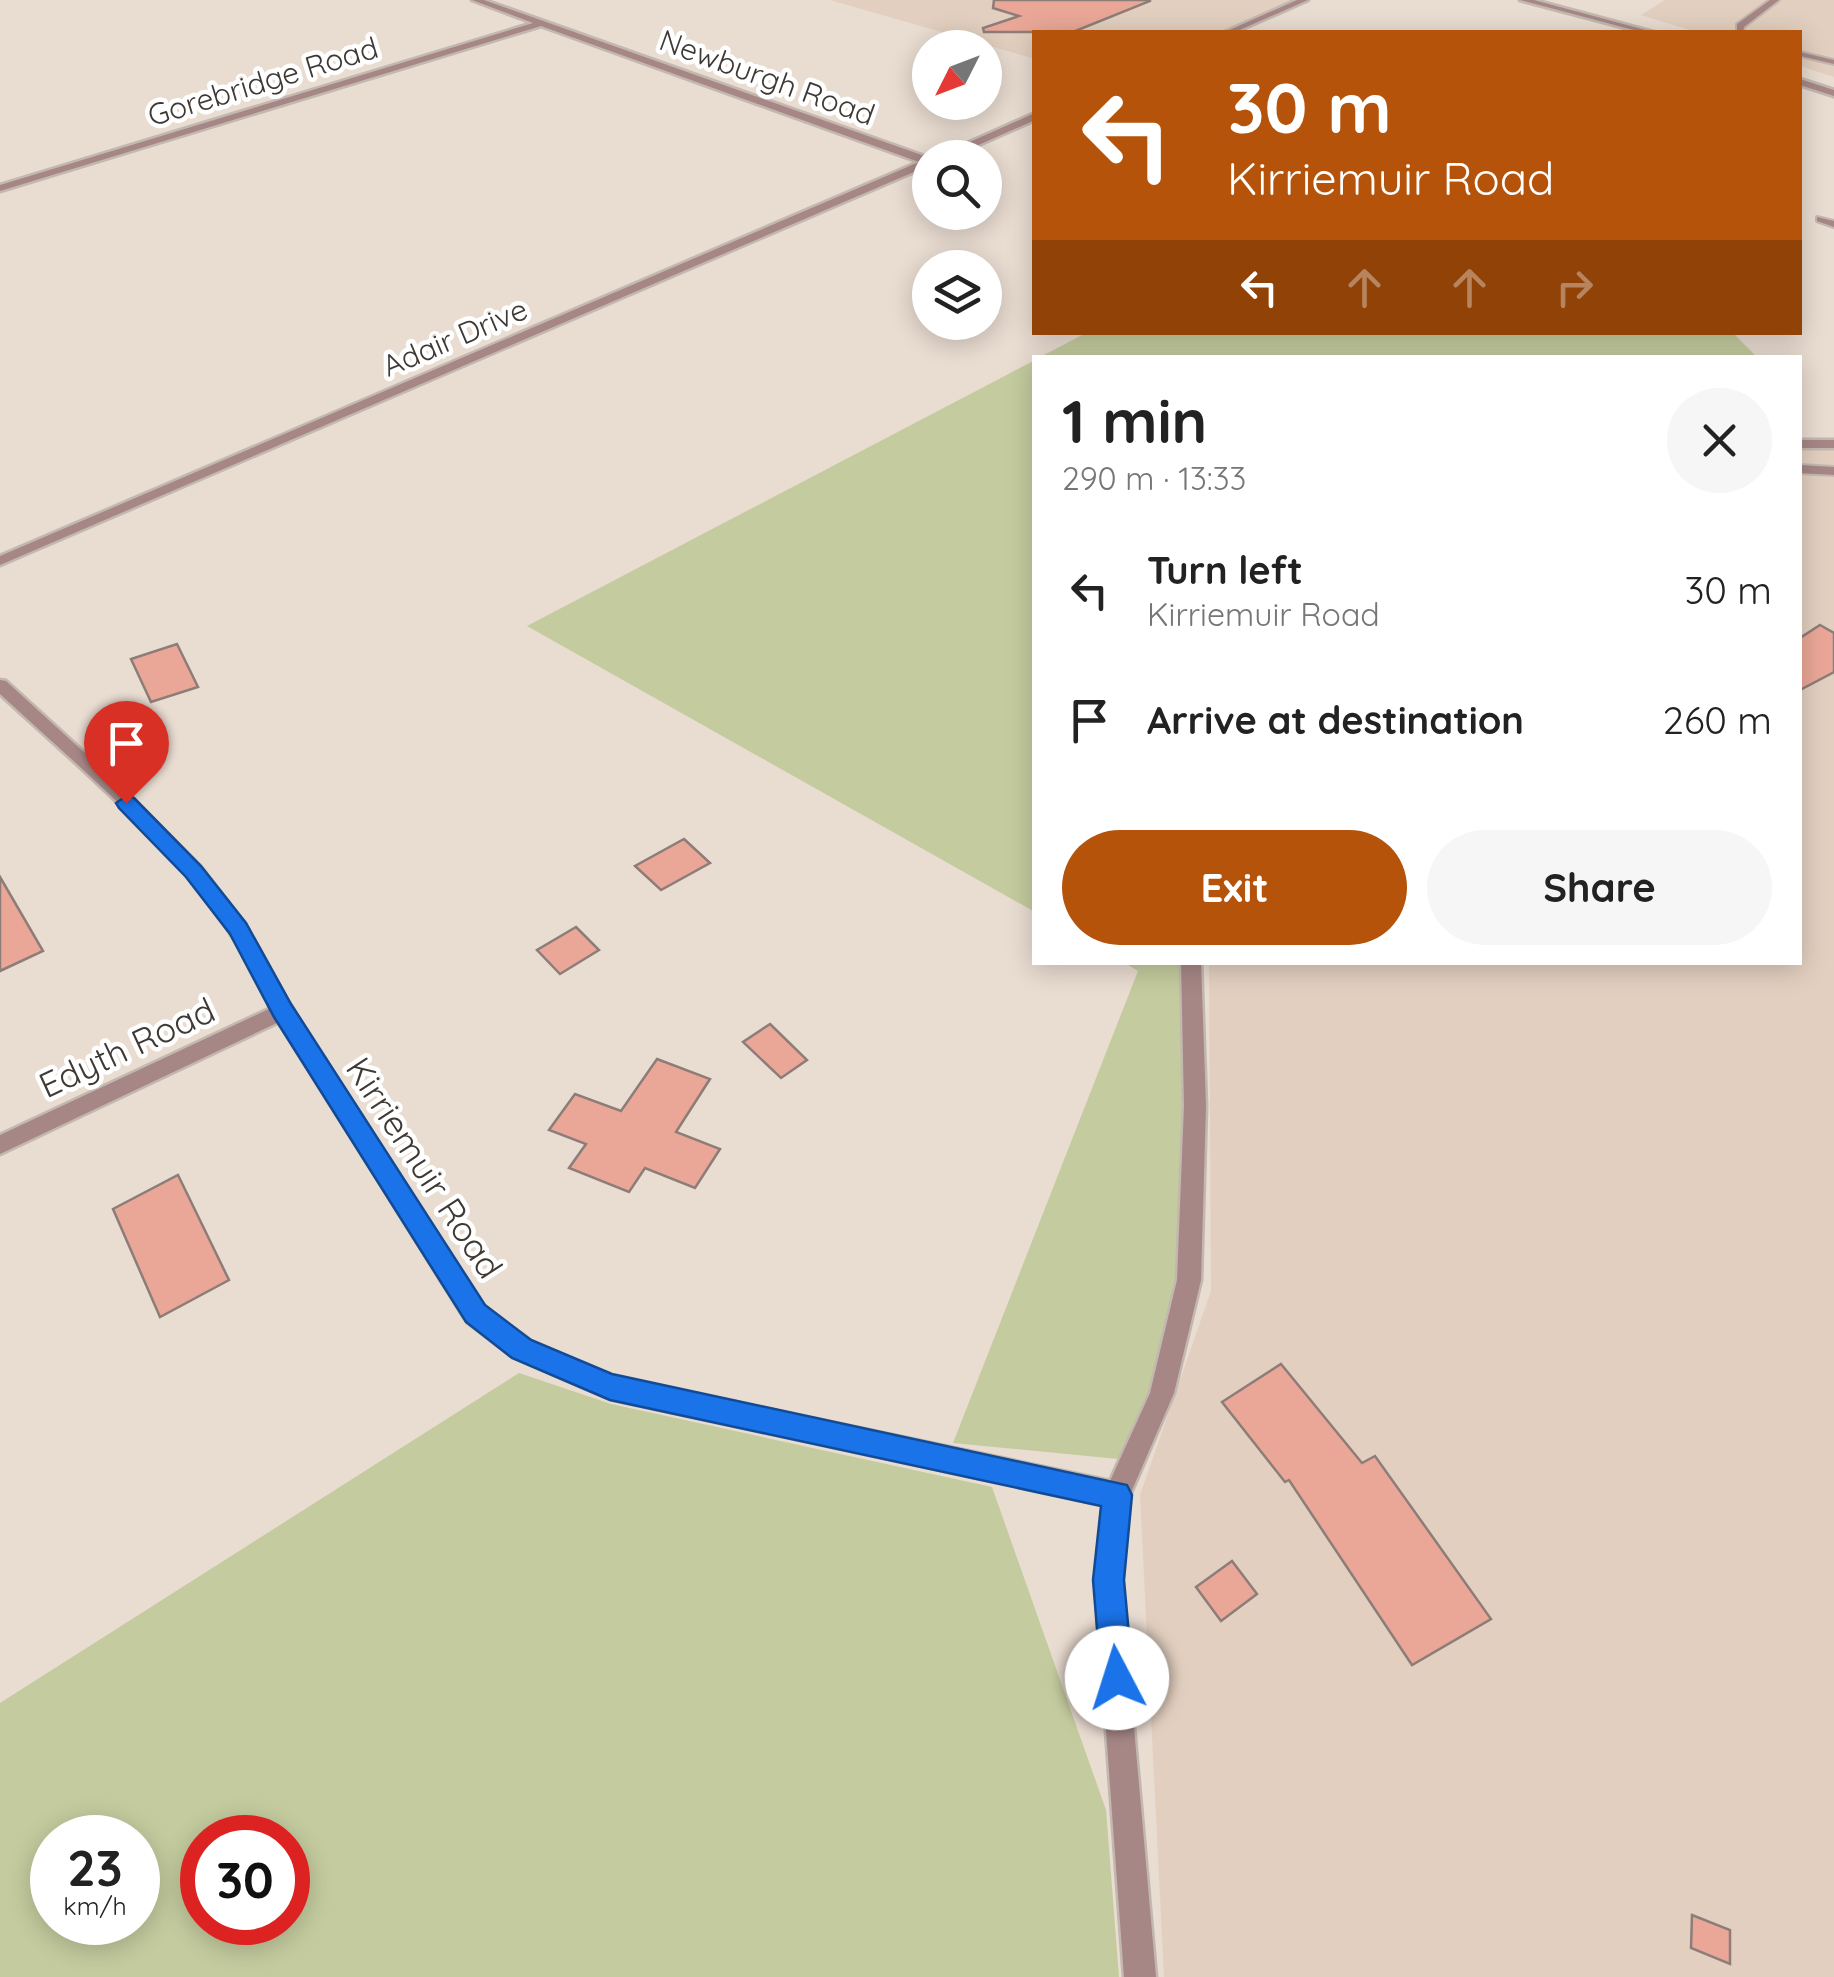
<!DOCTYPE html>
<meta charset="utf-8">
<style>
:root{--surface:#fff;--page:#f6f6f6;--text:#222;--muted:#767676;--accent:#b45309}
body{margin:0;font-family:Quicksand,sans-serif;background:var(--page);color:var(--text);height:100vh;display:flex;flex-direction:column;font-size:38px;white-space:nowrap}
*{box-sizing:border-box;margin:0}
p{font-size:32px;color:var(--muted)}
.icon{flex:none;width:55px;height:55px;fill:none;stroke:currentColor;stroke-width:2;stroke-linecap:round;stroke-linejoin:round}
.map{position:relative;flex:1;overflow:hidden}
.panel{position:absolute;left:1032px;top:355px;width:770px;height:610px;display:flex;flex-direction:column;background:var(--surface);border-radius:0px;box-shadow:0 5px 25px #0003}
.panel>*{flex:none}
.hud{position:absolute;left:1032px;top:30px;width:770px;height:305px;border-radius:0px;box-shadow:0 5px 25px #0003;background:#b45309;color:#fff;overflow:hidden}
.needle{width:65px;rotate:228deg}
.fabs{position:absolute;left:912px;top:30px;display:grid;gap:20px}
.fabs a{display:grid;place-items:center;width:90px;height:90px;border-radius:50%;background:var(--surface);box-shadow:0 5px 25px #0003;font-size:50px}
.speed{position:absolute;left:30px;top:1815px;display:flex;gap:20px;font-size:50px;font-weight:700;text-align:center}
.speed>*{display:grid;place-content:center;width:130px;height:130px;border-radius:50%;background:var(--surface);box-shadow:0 5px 25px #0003;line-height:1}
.speed small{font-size:25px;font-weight:400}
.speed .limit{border:15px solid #d22;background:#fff;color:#111}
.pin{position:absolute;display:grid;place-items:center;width:85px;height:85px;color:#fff;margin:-102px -42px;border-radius:50% 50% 50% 0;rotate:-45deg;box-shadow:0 0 10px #0007}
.pin .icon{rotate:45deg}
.me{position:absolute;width:110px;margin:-55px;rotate:355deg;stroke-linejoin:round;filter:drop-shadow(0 0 8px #0008)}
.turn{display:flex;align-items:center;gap:35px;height:210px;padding:0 30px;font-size:45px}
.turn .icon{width:130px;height:130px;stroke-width:2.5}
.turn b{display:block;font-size:70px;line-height:85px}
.lanes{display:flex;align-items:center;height:95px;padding:0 30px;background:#0003;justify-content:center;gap:50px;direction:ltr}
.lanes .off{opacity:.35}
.round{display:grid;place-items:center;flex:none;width:105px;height:105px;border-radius:52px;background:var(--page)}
.head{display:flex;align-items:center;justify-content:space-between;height:170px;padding:0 30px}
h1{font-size:60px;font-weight:700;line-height:75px}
.primary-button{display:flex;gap:20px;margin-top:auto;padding:20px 30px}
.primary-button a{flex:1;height:115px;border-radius:60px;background:var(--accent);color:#fff;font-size:40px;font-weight:700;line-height:115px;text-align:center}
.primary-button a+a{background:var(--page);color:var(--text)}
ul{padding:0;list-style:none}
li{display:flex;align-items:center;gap:30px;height:130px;padding:0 30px}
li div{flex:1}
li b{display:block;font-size:38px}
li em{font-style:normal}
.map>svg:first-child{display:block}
</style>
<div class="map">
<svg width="1834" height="1977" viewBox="0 0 1834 1977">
<rect width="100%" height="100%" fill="#e9dcd1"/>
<g fill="#e2cfbf">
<polygon points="830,0 1298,0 1221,32 1035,32 1035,59"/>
<polygon points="1665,0 1834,0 1834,77 1800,66 1800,32 1696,32 1641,15"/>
<polygon points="1800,448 1834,448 1834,1977 1164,1977 1140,1495 1211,1291 1209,963 1800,962"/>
</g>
<g fill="#c4cb9e" fill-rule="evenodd">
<polygon points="1088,332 1732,332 1757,357 1040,357"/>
<polygon points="1035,360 1035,912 527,626"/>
<path d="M1125 963H1186C1187 1096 1200 1265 1154 1391 1145 1414 1130 1437 1118 1459L953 1443 1138 971Z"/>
<path d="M519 1373 611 1404 992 1487 1106 1810 1119 1977H0V1703ZM52 1838H138V1922H52ZM202 1838H288V1922H202Z"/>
</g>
<g fill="#eaa797" stroke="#8d7d79" stroke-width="2.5">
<polygon points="994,0 1150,0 1150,1 1073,32 984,32 983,28 1019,16 993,8"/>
<polygon points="1820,625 1834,633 1834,672 1800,690 1800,638"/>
<polygon points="177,644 198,687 151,702 131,659"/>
<polygon points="684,839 710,863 661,890 635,866"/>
<polygon points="0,877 43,951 0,971"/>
<polygon points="576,927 599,950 560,974 537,950"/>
<polygon points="770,1024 807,1060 781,1078 743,1042"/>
<polygon points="657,1059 710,1079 676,1132 720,1149 695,1188 645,1168 629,1192 569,1168 586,1144 549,1130 575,1094 621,1111"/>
<polygon points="178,1175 229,1280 160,1317 113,1209"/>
<polygon points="1281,1364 1362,1463 1375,1456 1491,1619 1412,1665 1289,1480 1285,1482 1222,1402"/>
<polygon points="1232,1561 1257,1594 1221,1621 1196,1587"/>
<polygon points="1692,1915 1730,1930 1730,1964 1691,1948"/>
</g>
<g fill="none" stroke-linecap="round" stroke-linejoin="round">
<g stroke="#c3b8af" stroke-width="4">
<g id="lane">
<polygon points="1770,0 1779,0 1744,27 1743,32 1737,32 1737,24"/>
<polygon points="1800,52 1834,60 1834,64 1800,56"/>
<polygon points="1817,217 1834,221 1834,227 1817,221"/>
<polygon points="1800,465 1834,467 1834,475 1800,473"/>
</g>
</g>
<g stroke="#c3b8af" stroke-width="5">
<g id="street">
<polygon points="472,0 484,0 930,158 930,165 0,565 0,556 919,162 541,26 0,191 0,185 533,23"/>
<polygon points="1297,0 1308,0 1235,32 1225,32"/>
<polygon points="1520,0 1534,0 1653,32 1641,32"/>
<polygon points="1800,79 1834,90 1834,96 1800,85"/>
<polygon points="1035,113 1035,120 949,158 934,158"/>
<rect x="1800" y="440" width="34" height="8"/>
<path d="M0 680 6 681 110 776 200 866 245 924 290 1005 483 1306 531 1341 611 1376 1110 1481 1150 1393 1177 1280 1184 1106 1181 962H1201L1206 1106 1201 1280 1174 1393 1130 1495 1121 1580 1156 1977H1124L1095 1580 1103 1505 610 1399 513 1357 467 1322 279 1022 0 1154V1135L271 1008C258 983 246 956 230 933 171 843 79 767 0 694Z"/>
</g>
</g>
<use href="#lane" fill="#a68786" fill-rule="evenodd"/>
<use href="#street" fill="#a68786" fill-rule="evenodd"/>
</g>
<polygon fill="#1a73e8" stroke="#114b97" stroke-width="2.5" points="126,796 134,798 201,866 246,923 291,1004 485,1305 531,1340 612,1374 1127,1485 1132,1495 1124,1580 1133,1678 1128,1690 1117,1694 1105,1690 1101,1678 1093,1580 1101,1506 610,1400 512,1358 466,1322 274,1017 230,934 186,877 119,808 116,803"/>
<g text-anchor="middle" stroke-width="9" stroke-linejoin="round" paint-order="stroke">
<g font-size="30" fill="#3e3935" stroke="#fff">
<text transform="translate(767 78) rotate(20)" y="10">Newburgh Road</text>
<text transform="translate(263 82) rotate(-17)" y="10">Gorebridge Road</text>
<text transform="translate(455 338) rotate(-23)" y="10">Adair Drive</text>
</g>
<g font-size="35" fill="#3e3935" stroke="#fff">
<text transform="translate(127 1048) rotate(-25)" y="12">Edyth Road</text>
<text transform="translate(424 1168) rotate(57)" y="12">Kirriemuir Road</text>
</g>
</g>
</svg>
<div class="fabs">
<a><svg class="needle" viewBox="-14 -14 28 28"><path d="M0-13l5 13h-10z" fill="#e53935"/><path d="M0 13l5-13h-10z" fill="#767676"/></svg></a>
<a><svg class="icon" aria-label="search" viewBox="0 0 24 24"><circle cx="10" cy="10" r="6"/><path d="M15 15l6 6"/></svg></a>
<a><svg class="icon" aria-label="layers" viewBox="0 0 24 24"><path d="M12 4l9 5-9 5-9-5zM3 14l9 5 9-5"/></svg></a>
</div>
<div class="speed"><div>23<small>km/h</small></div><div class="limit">30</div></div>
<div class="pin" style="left:126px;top:803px;background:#d93025"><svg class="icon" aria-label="arrive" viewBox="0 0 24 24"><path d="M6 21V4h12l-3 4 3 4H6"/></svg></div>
<svg class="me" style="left:1117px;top:1678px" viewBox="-20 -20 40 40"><circle r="19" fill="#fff"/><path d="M0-13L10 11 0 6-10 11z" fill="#1a73e8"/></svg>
<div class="hud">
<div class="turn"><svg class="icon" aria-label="left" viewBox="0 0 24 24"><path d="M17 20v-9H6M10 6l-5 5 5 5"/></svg><div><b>30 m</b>Kirriemuir Road</div></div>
<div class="lanes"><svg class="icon" aria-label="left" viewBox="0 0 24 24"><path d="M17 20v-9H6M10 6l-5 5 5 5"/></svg><svg class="icon off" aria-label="ahead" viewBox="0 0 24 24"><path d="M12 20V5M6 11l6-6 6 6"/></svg><svg class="icon off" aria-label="ahead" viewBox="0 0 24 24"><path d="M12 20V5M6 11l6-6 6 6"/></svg><svg class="icon off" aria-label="right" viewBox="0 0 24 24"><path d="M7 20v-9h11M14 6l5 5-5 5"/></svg></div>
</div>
<section class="panel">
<div class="head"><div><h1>1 min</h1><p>290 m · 13:33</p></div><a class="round"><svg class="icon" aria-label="close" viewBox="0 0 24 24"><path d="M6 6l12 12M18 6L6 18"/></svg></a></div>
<ul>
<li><svg class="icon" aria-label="left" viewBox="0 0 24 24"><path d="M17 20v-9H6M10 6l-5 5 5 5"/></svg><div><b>Turn left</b><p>Kirriemuir Road</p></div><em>30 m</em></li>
<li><svg class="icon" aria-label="arrive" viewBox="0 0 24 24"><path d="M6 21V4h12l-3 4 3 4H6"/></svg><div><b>Arrive at destination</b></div><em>260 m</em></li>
</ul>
<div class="primary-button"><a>Exit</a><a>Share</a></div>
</section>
</div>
